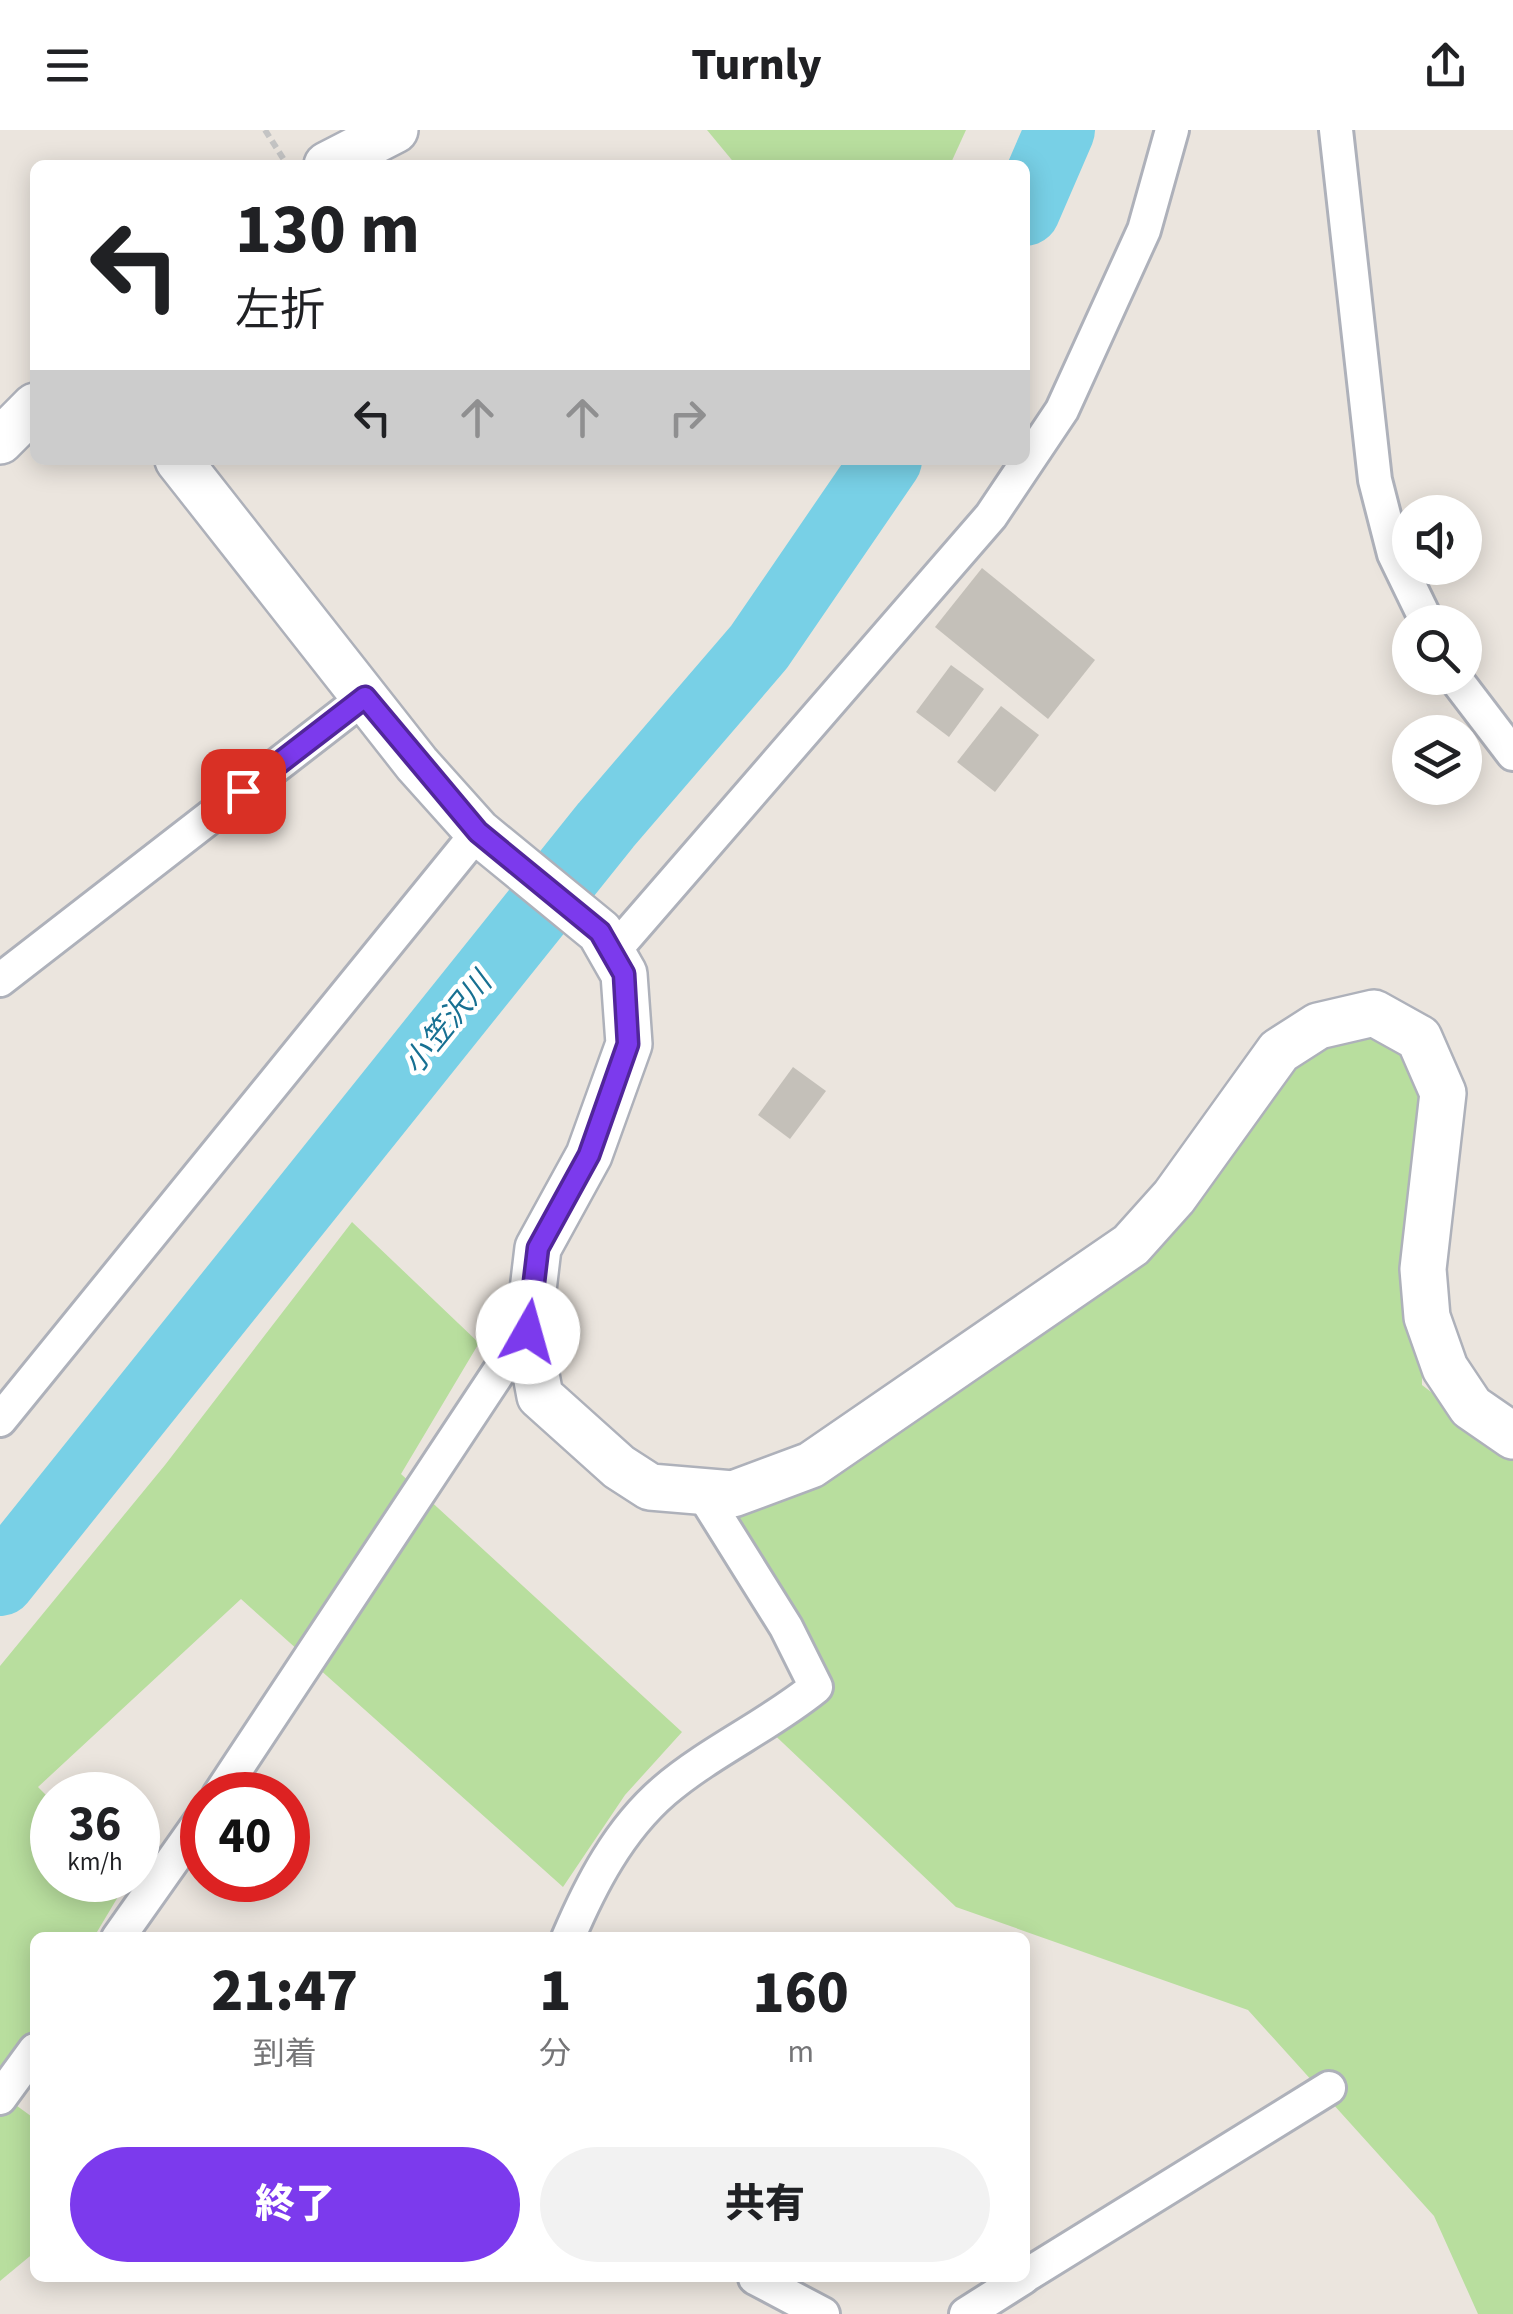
<!DOCTYPE html>
<html lang="ja">
<meta charset="utf-8">
<style>
:root{--surface:#fff;--page:#f2f2f2;--text:#202124;--muted:#757577;--accent:#7c3aed}
body{margin:0;font-family:"Source Sans 3","Noto Sans JP",sans-serif;background:var(--page);color:var(--text);height:100vh;display:flex;flex-direction:column;font-size:38px;white-space:nowrap}
*{box-sizing:border-box;margin:0}
p{font-size:32px;color:var(--muted)}
.icon{flex:none;width:55px;height:55px;fill:none;stroke:currentColor;stroke-width:2;stroke-linecap:round;stroke-linejoin:round}
.map{position:relative;flex:1;overflow:hidden}
.details{position:absolute;left:30px;top:1802px;width:1000px;height:350px;display:flex;flex-direction:column;background:var(--surface);border-radius:15px;box-shadow:0 5px 25px #0003}
.details>*{flex:none}
.top-card{position:absolute;left:30px;top:30px;width:1000px;height:305px;border-radius:15px;box-shadow:0 5px 25px #0003;background:#fff;color:var(--text);overflow:hidden}
.fabs{position:absolute;left:1392px;top:365px;display:grid;gap:20px}
.fabs a{display:grid;place-items:center;width:90px;height:90px;border-radius:50%;background:var(--surface);box-shadow:0 5px 25px #0003;font-size:50px}
.speed{position:absolute;left:30px;top:1642px;display:flex;gap:20px;font-size:50px;font-weight:700;text-align:center}
.speed>*{display:grid;place-content:center;width:130px;height:130px;border-radius:50%;background:var(--surface);box-shadow:0 5px 25px #0003;line-height:1}
.speed small{font-size:25px;font-weight:400}
.speed .limit{border:15px solid #d22;background:#fff;color:#111}
.pin{position:absolute;display:grid;place-items:center;width:85px;height:85px;color:#fff;margin:-42px;border-radius:20px;box-shadow:0 5px 15px #0006}
.me{position:absolute;width:110px;margin:-55px;rotate:7deg;stroke-linejoin:round;filter:drop-shadow(0 0 8px #0008)}
.turn{display:flex;align-items:center;gap:35px;height:210px;padding:0 40px;font-size:45px}
.turn .icon{width:130px;height:130px;stroke-width:2.5}
.turn b{display:block;font-size:70px;line-height:85px}
.lanes{display:flex;align-items:center;height:95px;padding:0 40px;background:#0003;justify-content:center;gap:50px;direction:ltr}
.lanes .off{opacity:.35}
.eta{display:flex;justify-content:space-evenly;align-items:center;height:170px;text-align:center}
.eta b{font-size:60px;font-weight:800;line-height:70px}
.cta{display:flex;gap:20px;margin-top:auto;padding:20px 40px}
.cta a{flex:1;height:115px;border-radius:60px;background:var(--accent);color:#fff;font-size:40px;font-weight:800;line-height:115px;text-align:center}
.cta a+a{background:var(--page);color:var(--text)}
header{display:flex;justify-content:space-between;align-items:center;height:130px;padding:0 40px;background:var(--surface);font-size:45px;font-weight:800}
.map>svg:first-child{display:block}
</style>
<header><svg class="icon" aria-label="menu" viewBox="0 0 24 24"><path d="M4 6h16M4 12h16M4 18h16"/></svg>Turnly<svg class="icon" aria-label="share" viewBox="0 0 24 24"><path d="M12 15V3M7 8l5-5 5 5M5 13v7h14v-7"/></svg></header>
<div class="map">
<svg width="1513" height="2184" viewBox="0 0 1513 2184">
<rect width="100%" height="100%" fill="#ebe5de"/>
<g fill="#b8de9e">
<polygon points="707,0 966,0 950,35 736,35"/>
<polygon points="1318,896 1419,908 1422,1255 1513,1325 1513,2184 1478,2184 1434,2086 1248,1880 956,1777 764,1595 815,1557 709,1375 1024,1189"/>
<polygon points="352,1092 479,1213 401,1344 682,1602 625,1665 563,1757 241,1469 38,1657 52,1671 52,1750 128,1750 94,1807 35,1808 35,1908 2,1965 35,1989 35,2122 0,2151 0,1536 165,1335"/>
</g>
<g fill="none" stroke-linecap="round" stroke-linejoin="round">
<g stroke="#78d0e6" stroke-width="70">
<polyline points="1025,81 1060,0"/>
<polyline points="0,1451 606,695 759,517 887,330"/>
</g>
</g>
<g fill="#c4c0b9">
<polygon points="982,438 1095,530 1048,589 935,497"/>
<polygon points="951,535 984,559 949,607 916,582"/>
<polygon points="1001,576 1039,605 995,662 957,632"/>
<polygon points="793,937 826,961 790,1009 758,985"/>
</g>
<g fill="none" stroke-linecap="round" stroke-linejoin="round">
<g stroke="#aeb1ba" stroke-width="38">
<g id="street">
<polyline points="1336,0 1375,350 1394,424 1427,492"/>
<polyline points="1455,548 1513,624"/>
<polyline points="612,823 991,386 1062,280 1144,100 1172,0"/>
<polyline points="0,850 365,567"/>
<polyline points="0,1290 478,702"/>
<polyline points="219,1665 502,1237"/>
<polyline points="118,1808 202,1689"/>
<path d="M568 1808C591 1754 619 1700 664 1661 711 1621 768 1596 816 1557L786 1497 701 1361"/>
<polyline points="0,1968 35,1920"/>
<polyline points="1025,2146 1329,1958"/>
<polyline points="755,2148 823,2184"/>
<polyline points="966,2184 1023,2148"/>
</g>
</g>
<g stroke="#aeb1ba" stroke-width="50">
<g id="secondary">
<polyline points="327,35 395,0"/>
<polyline points="0,311 35,276"/>
<polyline points="178,330 417,634 478,702 600,802 624,844 629,914 589,1025 538,1118 528,1202 540,1266 619,1337 650,1357 733,1364 811,1335 1131,1115 1174,1067 1279,921 1318,896 1374,883 1419,908 1443,963 1423,1139 1427,1187 1445,1238 1471,1277 1513,1306"/>
</g>
</g>
<polyline stroke="#c4c4c4" stroke-width="6" stroke-dasharray="8 5" stroke-linecap="butt" points="265,0 286,33"/>
<use href="#street" stroke="#fff" stroke-width="32"/>
<use href="#secondary" stroke="#fff" stroke-width="45"/>
</g>
<g fill="none" stroke-linecap="round" stroke-linejoin="round">
<g stroke="#51269a" stroke-width="25">
<polyline id="route" points="243,661 365,567 478,702 600,802 624,844 628,914 589,1025 538,1118 528,1202"/>
</g>
<use href="#route" stroke="#7c3aed" stroke-width="18"/>
</g>
<g text-anchor="middle" stroke-width="9" stroke-linejoin="round" paint-order="stroke">
<g font-size="30" font-style="italic" fill="#177092" stroke="#fff">
<text transform="translate(447 893) rotate(-51)" y="10">小笠沢川</text>
</g>
</g>
</svg>
<div class="fabs">
<a><svg class="icon" aria-label="sound" viewBox="0 0 24 24"><path d="M4 9h4l5-4v14l-5-4H4zM17 9q2 3 0 6"/></svg></a>
<a><svg class="icon" aria-label="search" viewBox="0 0 24 24"><circle cx="10" cy="10" r="6"/><path d="M15 15l6 6"/></svg></a>
<a><svg class="icon" aria-label="layers" viewBox="0 0 24 24"><path d="M12 4l9 5-9 5-9-5zM3 14l9 5 9-5"/></svg></a>
</div>
<div class="speed"><div>36<small>km/h</small></div><div class="limit">40</div></div>
<div class="pin" style="left:243px;top:661px;background:#d93025"><svg class="icon" aria-label="arrive" viewBox="0 0 24 24"><path d="M6 21V4h12l-3 4 3 4H6"/></svg></div>
<svg class="me" style="left:528px;top:1202px" viewBox="-20 -20 40 40"><circle r="19" fill="#fff"/><path d="M0-13L10 11 0 6-10 11z" fill="#7c3aed"/></svg>
<div class="top-card">
<div class="turn"><svg class="icon" aria-label="left" viewBox="0 0 24 24"><path d="M17 20v-9H6M10 6l-5 5 5 5"/></svg><div><b>130 m</b>左折</div></div>
<div class="lanes"><svg class="icon" aria-label="left" viewBox="0 0 24 24"><path d="M17 20v-9H6M10 6l-5 5 5 5"/></svg><svg class="icon off" aria-label="ahead" viewBox="0 0 24 24"><path d="M12 20V5M6 11l6-6 6 6"/></svg><svg class="icon off" aria-label="ahead" viewBox="0 0 24 24"><path d="M12 20V5M6 11l6-6 6 6"/></svg><svg class="icon off" aria-label="right" viewBox="0 0 24 24"><path d="M7 20v-9h11M14 6l5 5-5 5"/></svg></div>
</div>
<section class="details">
<div class="eta">
<div><b>21:47</b><p>到着</p></div>
<div><b>1</b><p>分</p></div>
<div><b>160</b><p>m</p></div>
</div>
<div class="cta"><a>終了</a><a>共有</a></div>
</section>
</div>
